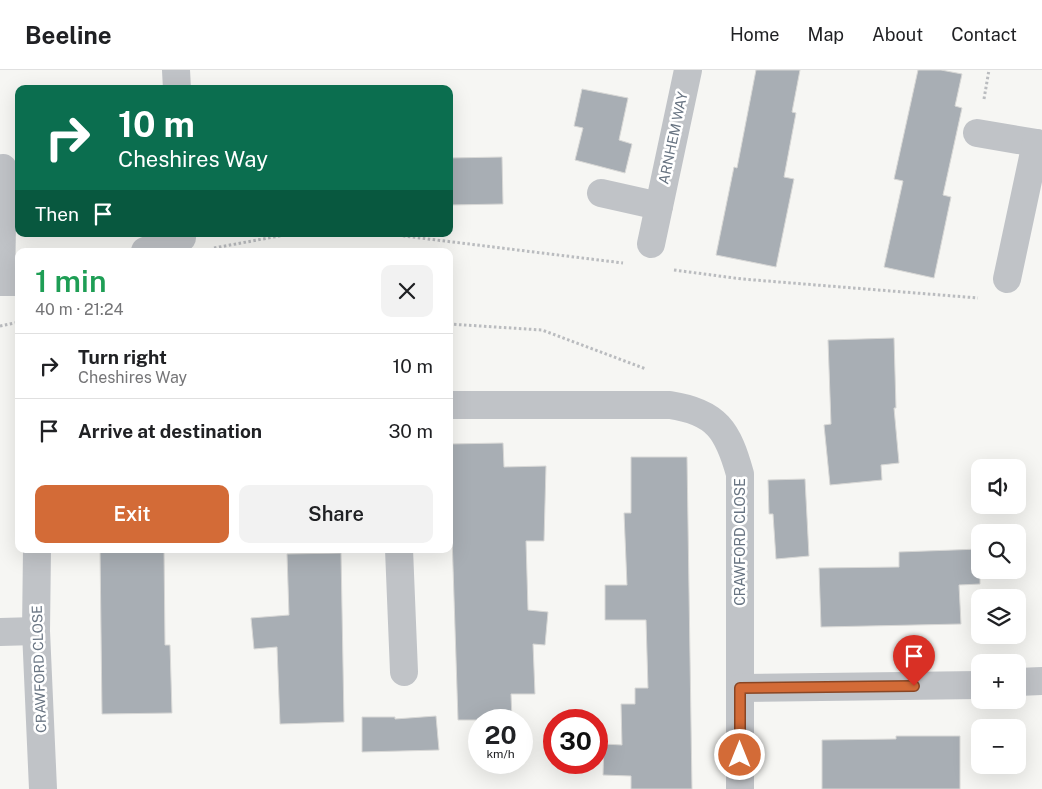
<!DOCTYPE html>
<meta charset="utf-8">
<style>
:root{--surface:#fff;--page:#f2f2f2;--text:#202124;--muted:#757577;--line:#e0e0e0;--accent:#d36b37}
body{margin:0;font-family:"Public Sans",sans-serif;background:var(--page);color:var(--text);height:100vh;display:flex;flex-direction:column;font-size:19px;white-space:nowrap}
*{box-sizing:border-box;margin:0}
p{font-size:16px;color:var(--muted)}
.icon{flex:none;width:28px;height:28px;fill:none;stroke:currentColor;stroke-width:2;stroke-linecap:round;stroke-linejoin:round}
.map{position:relative;flex:1;overflow:hidden}
.details{position:absolute;left:15px;top:178px;width:438px;height:305px;display:flex;flex-direction:column;background:var(--surface);border-radius:10px;box-shadow:0 5px 20px #0002}
.details>*{flex:none}
.top-card{position:absolute;left:15px;top:15px;width:438px;height:152px;border-radius:10px;box-shadow:0 5px 20px #0002;background:#0b6e4f;color:#fff;overflow:hidden}
.buttons{position:absolute;left:971px;top:389px;display:grid;gap:10px}
.buttons a{display:grid;place-items:center;width:55px;height:55px;border-radius:10px;background:var(--surface);box-shadow:0 5px 20px #0002;font-size:25px}
.speed{position:absolute;left:468px;top:639px;display:flex;gap:10px;font-size:25px;font-weight:700;text-align:center}
.speed>*{display:grid;place-content:center;width:65px;height:65px;border-radius:50%;background:var(--surface);box-shadow:0 5px 20px #0002;line-height:1}
.speed small{font-size:12px;font-weight:400}
.speed .limit{border:8px solid #d22;background:#fff;color:#111}
.pin{position:absolute;display:grid;place-items:center;width:42px;height:42px;color:#fff;margin:-51px -21px;border-radius:50% 50% 50% 0;rotate:-45deg;box-shadow:0 0 5px #0007}
.pin .icon{rotate:45deg}
.me{position:absolute;width:55px;margin:-28px;rotate:0deg;stroke-linejoin:round;filter:drop-shadow(0 0 4px #0008)}
.turn{display:flex;align-items:center;gap:18px;height:105px;padding:0 20px;font-size:22px}
.turn .icon{width:65px;height:65px;stroke-width:2.5}
.turn b{display:block;font-size:35px;line-height:42px}
.then{display:flex;align-items:center;height:48px;padding:0 20px;background:#0003;gap:10px;font-size:19px}
.round{display:grid;place-items:center;flex:none;width:52px;height:52px;border-radius:10px;background:var(--page)}
.head{display:flex;align-items:center;justify-content:space-between;height:85px;padding:0 20px}
h1{font-size:30px;font-weight:600;line-height:38px;color:#1e9e55}
.cta{display:flex;gap:10px;margin-top:auto;padding:10px 20px}
.cta a{flex:1;height:58px;border-radius:10px;background:var(--accent);color:#fff;font-size:20px;font-weight:600;line-height:58px;text-align:center}
.cta a+a{background:var(--page);color:var(--text)}
ul{padding:0;list-style:none}
li{display:flex;align-items:center;gap:15px;height:65px;padding:0 20px;border-top:1px solid var(--line)}
li div{flex:1}
li b{display:block;font-size:19px}
li em{font-style:normal}
header{display:flex;align-items:center;gap:30px;box-sizing:border-box;height:70px;padding:0 25px;background:var(--surface);border-bottom:1px solid var(--line)}
header strong{font-size:24px}
nav{display:flex;gap:28px;margin-inline-start:auto;font-size:18px}
.map>svg:first-child{display:block}
</style>
<header>
<strong>Beeline</strong>
<nav><a>Home</a><a>Map</a><a>About</a><a>Contact</a></nav>
</header>
<div class="map">
<svg width="1042" height="719" viewBox="0 0 1042 719">
<rect width="100%" height="100%" fill="#f6f6f3"/>
<g fill="#a8aeb4" stroke="#d8d8d6">
<polygon points="756,0 800,0 792,42 796,43 784,107 794,109 776,197 716,185 734,97 737,98"/>
<polygon points="918,0 941,0 962,4 955,36 962,38 943,125 951,127 934,208 884,197 903,111 894,109"/>
<polygon points="582,19 628,28 619,70 632,74 625,103 575,90 583,58 574,56"/>
<polygon points="502,87 503,134 449,135 449,88"/>
<polygon points="894,268 896,338 894,338 899,393 881,395 882,410 830,415 824,355 831,354 828,270"/>
<polygon points="503,373 504,397 546,396 544,471 526,471 528,540 548,542 545,575 533,574 535,624 511,624 512,650 458,650 449,374"/>
<polygon points="631,387 687,387 692,719 631,719 631,706 603,705 604,674 622,675 621,634 635,634 635,618 648,618 646,550 605,550 605,515 627,515 624,443 631,443"/>
<polygon points="805,409 809,486 776,489 773,444 769,444 768,410"/>
<polygon points="100,479 164,479 165,575 170,575 172,643 102,644"/>
<polygon points="980,479 980,514 959,515 961,554 821,557 819,498 899,497 899,482"/>
<polygon points="341,483 344,652 280,654 277,577 254,579 251,548 289,545 287,484"/>
<polygon points="436,646 439,680 362,682 362,647 395,647 395,649"/>
<polygon points="896,666 960,666 960,719 822,719 822,670 896,669"/>
</g>
<g fill="none" stroke-linecap="round" stroke-linejoin="round">
<g stroke="#babcbf" stroke-width="3" stroke-dasharray="2.5 2.5" stroke-linecap="butt">
<polyline points="984,29 989,0"/>
<polyline points="388,164 623,193"/>
<polyline points="214,178 290,164"/>
<polyline points="674,200 742,209 978,228"/>
<polyline points="449,254 542,260 646,299"/>
<polyline points="0,256 19,252"/>
</g>
<g stroke="#c0c3c7" stroke-width="28">
<polyline points="176,0 177,19"/>
<polyline points="977,63 1042,74"/>
<polyline points="3,98 1,212 19,212"/>
<polyline points="601,123 659,136"/>
<polyline points="651,174 688,0"/>
<polyline points="145,181 182,168 182,164"/>
<polyline points="1007,209 1036,73"/>
<path d="M449 335H670C717 342 728 361 740 404V719"/>
<polyline points="37,479 36,561 43,719"/>
<polyline points="399,479 404,602"/>
<polyline points="0,562 36,561"/>
<polyline points="1018,612 1042,611"/>
<polyline points="740,618 980,615"/>
</g>
</g>
<g fill="none" stroke-linecap="round" stroke-linejoin="round">
<g stroke="#894624" stroke-width="12">
<polyline id="route" points="740,685 740,618 914,616"/>
</g>
<use href="#route" stroke="#d36b37" stroke-width="9"/>
</g>
<g text-anchor="middle" stroke-width="5" stroke-linejoin="round" paint-order="stroke">
<g font-size="14" fill="#687482" stroke="#fff">
<text transform="translate(673 68) rotate(-78)" y="5">ARNHEM WAY</text>
<text transform="translate(740 472) rotate(-90)" y="5">CRAWFORD CLOSE</text>
<text transform="translate(39 599) rotate(-92)" y="5">CRAWFORD CLOSE</text>
</g>
</g>
</svg>
<div class="buttons">
<a><svg class="icon" aria-label="sound" viewBox="0 0 24 24"><path d="M4 9h4l5-4v14l-5-4H4zM17 9q2 3 0 6"/></svg></a>
<a><svg class="icon" aria-label="search" viewBox="0 0 24 24"><circle cx="10" cy="10" r="6"/><path d="M15 15l6 6"/></svg></a>
<a><svg class="icon" aria-label="layers" viewBox="0 0 24 24"><path d="M12 4l9 5-9 5-9-5zM3 14l9 5 9-5"/></svg></a>
<a>+</a>
<a>−</a>
</div>
<div class="speed"><div>20<small>km/h</small></div><div class="limit">30</div></div>
<div class="pin" style="left:914px;top:616px;background:#d93025"><svg class="icon" aria-label="arrive" viewBox="0 0 24 24"><path d="M6 21V4h12l-3 4 3 4H6"/></svg></div>
<svg class="me" style="left:740px;top:685px" viewBox="-20 -20 40 40"><circle r="17" fill="#d36b37" stroke="#fff" stroke-width="3"/><path d="M0-11L8 9 0 5-8 9z" fill="#fff"/></svg>
<div class="top-card">
<div class="turn"><svg class="icon" aria-label="right" viewBox="0 0 24 24"><path d="M7 20v-9h11M14 6l5 5-5 5"/></svg><div><b>10 m</b>Cheshires Way</div></div>
<div class="then">Then<svg class="icon" aria-label="arrive" viewBox="0 0 24 24"><path d="M6 21V4h12l-3 4 3 4H6"/></svg></div>
</div>
<section class="details">
<div class="head"><div><h1>1 min</h1><p>40 m · 21:24</p></div><a class="round"><svg class="icon" aria-label="close" viewBox="0 0 24 24"><path d="M6 6l12 12M18 6L6 18"/></svg></a></div>
<ul>
<li><svg class="icon" aria-label="right" viewBox="0 0 24 24"><path d="M7 20v-9h11M14 6l5 5-5 5"/></svg><div><b>Turn right</b><p>Cheshires Way</p></div><em>10 m</em></li>
<li><svg class="icon" aria-label="arrive" viewBox="0 0 24 24"><path d="M6 21V4h12l-3 4 3 4H6"/></svg><div><b>Arrive at destination</b></div><em>30 m</em></li>
</ul>
<div class="cta"><a>Exit</a><a>Share</a></div>
</section>
</div>
